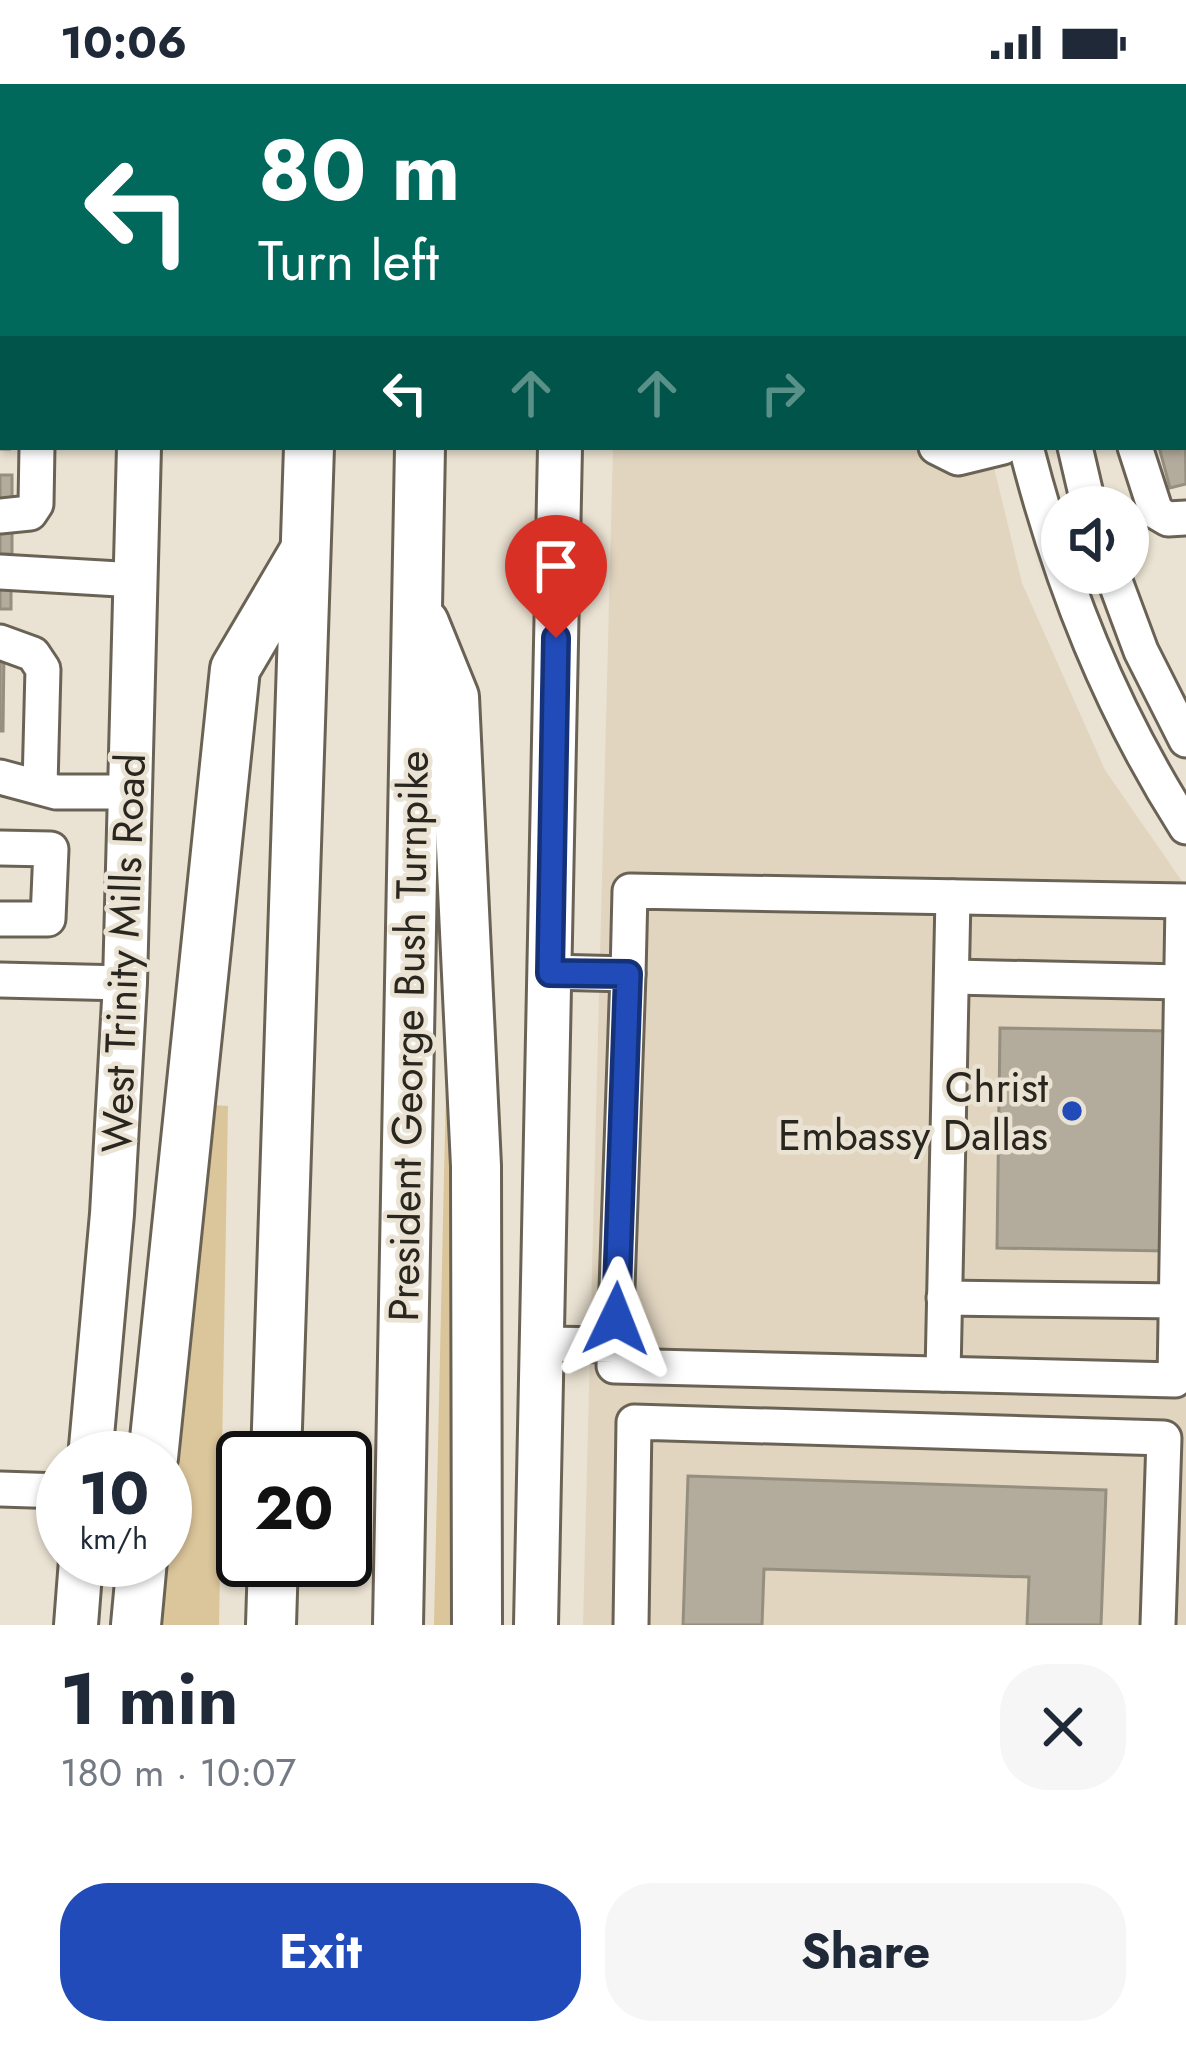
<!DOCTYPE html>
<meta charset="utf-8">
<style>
:root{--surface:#fff;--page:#f6f6f7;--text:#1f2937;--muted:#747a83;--accent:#214bb9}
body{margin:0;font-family:Jost,sans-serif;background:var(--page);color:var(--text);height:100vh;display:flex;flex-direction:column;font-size:45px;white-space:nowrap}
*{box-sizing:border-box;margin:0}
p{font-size:39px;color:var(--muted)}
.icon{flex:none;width:66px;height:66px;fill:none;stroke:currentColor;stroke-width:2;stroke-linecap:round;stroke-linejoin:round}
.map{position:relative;height:1541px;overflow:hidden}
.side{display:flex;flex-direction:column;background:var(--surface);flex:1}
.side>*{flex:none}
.hud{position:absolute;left:0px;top:0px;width:1188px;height:366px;box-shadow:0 3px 9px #0004;background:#00695c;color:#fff;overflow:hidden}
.buttons{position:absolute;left:1041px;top:402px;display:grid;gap:24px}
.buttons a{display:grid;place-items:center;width:108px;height:108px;border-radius:50%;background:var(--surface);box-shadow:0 3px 9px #0004;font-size:60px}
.speed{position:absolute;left:36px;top:1347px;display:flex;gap:24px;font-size:60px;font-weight:700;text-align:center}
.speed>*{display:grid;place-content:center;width:156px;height:156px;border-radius:50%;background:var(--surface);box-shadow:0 3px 9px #0004;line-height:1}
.speed small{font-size:30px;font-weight:400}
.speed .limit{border:6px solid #111;border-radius:18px;background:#fff;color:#111}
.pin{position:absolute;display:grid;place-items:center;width:102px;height:102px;color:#fff;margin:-123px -51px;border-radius:50% 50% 50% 0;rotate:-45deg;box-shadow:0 0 12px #0007}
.pin .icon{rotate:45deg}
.me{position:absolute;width:132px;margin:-66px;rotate:2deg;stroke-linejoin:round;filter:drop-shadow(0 0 9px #0008)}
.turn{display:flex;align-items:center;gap:42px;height:252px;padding:0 60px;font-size:54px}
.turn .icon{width:156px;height:156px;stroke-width:2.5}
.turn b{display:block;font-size:84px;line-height:102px}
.lanes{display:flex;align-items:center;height:114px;padding:0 60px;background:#0003;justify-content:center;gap:60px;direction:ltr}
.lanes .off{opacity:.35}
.round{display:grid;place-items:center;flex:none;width:126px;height:126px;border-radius:48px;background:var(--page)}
.overview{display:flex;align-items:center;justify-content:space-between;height:204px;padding:0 60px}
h1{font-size:72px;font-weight:700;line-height:90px}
.primary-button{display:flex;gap:24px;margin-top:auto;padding:24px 60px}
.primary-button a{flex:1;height:138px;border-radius:48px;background:var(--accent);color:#fff;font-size:48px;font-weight:700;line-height:138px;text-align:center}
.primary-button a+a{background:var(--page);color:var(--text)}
.status{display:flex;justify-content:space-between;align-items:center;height:84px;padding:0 60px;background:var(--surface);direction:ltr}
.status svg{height:33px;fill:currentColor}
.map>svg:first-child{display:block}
</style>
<div class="status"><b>10:06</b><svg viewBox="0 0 49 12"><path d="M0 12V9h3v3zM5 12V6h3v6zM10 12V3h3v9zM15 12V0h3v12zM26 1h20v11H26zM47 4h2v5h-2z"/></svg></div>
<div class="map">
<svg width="1186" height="1541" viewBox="0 0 1186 1541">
<rect width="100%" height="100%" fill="#eae2d2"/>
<polygon fill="#e1d5c0" points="613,363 989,363 1022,499 1105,686 1186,803 1186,1541 583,1541"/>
<g fill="#dbc59a">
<polygon points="446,1003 455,1004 458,1541 434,1541"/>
<polygon points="212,1021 228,1022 219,1541 152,1541 165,1476 197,1201"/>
</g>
<g fill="#b3ab9c" stroke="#968f80" stroke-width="3">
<polygon points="692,0 950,0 692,3"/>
<polygon points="1112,0 1173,0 1174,3 1113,3"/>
<polygon points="0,316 3,363 11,365 0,365"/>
<polygon points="1185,339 1186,400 1170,404 1159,363 1185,363"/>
<rect x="0" y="391" width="12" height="26"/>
<rect x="0" y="439" width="12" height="31"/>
<rect x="0" y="494" width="11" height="31"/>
<polygon points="0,566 4,566 3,647 0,647"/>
<polygon points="1000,944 1169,947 1165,1167 997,1164"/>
<polygon points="688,1392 1106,1406 1101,1541 1027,1541 1029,1493 764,1485 762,1541 683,1541"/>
</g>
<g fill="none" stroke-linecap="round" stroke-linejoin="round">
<g stroke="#6a6355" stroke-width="39">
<g id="minor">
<polyline points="650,0 650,3"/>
<polyline points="1002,3 1002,0"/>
<polyline points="1049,3 1049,0"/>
<polyline points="0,251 3,251"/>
<polyline points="1185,313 1186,312"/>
<polyline points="936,363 958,374 1003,363"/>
<path d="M1026 363C1061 500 1110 624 1186 743"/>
<polyline points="1075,363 1089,423"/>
<polyline points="1135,363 1156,428 1168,435 1186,434"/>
<polyline points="0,432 30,429 36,420 37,363"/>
<polyline points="0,488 136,496"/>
<polyline points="1112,489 1141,567 1186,656"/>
<polyline points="0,558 33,570 43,585 40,702"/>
<polyline points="0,693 56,708 130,708"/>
<polyline points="0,764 51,765 48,835 0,835"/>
<polyline points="550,888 628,890 630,807 1186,817"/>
<polyline points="953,893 1182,898"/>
<polyline points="0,896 125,899"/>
<polyline points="944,1214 1179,1217"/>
<polyline points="542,1260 615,1261 614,1282 1175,1296 1183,819"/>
<polyline points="615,1261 628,890"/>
<polyline points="943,1290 953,813"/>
<polyline points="0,1405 63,1407"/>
<polyline points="631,1541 634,1338 1164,1354 1158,1541"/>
</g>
</g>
<g stroke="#6a6355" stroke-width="48">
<g id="major">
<polyline points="148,3 148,0"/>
<polyline points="571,3 571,0"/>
<polyline points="90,1374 112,1130 125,899 139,363"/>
<polyline points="76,1541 81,1476"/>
<polyline points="536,1541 560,363"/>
</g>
</g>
<g stroke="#6a6355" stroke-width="54">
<g id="highway">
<polyline points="318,3 318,0"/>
<polyline points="429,3 429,0"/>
<polyline points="424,539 454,613 476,1082 477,1541"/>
<polyline points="153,1374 235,585 304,468"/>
<polyline points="276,1374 309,363"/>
<polyline points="136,1541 142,1476"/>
<polyline points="271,1541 273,1476"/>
<polyline points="398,1541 420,363"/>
</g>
</g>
<use href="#minor" stroke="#fff" stroke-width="33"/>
<use href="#major" stroke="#fff" stroke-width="42"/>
<use href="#highway" stroke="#fff" stroke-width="48"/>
</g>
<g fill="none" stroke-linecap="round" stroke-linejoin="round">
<g stroke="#153178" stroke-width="30">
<polyline id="route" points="556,554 550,889 628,890 616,1235"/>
</g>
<use href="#route" stroke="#214bb9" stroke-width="21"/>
</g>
<circle fill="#214bb9" stroke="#eae2d2" stroke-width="4.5" cx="1072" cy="1027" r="12"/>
<g text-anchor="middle" stroke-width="9" stroke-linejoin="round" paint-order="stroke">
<g font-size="42" fill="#292620" stroke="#eae2d2">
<text transform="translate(123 869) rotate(-88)" y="15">West Trinity Mills Road</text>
<text transform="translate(408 952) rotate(-89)" y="15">President George Bush Turnpike</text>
</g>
<g font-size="42" fill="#292620" stroke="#eae2d2" text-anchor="end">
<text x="1048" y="1018">Christ<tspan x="1048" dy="48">Embassy Dallas</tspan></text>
</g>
</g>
</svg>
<div class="buttons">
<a><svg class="icon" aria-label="sound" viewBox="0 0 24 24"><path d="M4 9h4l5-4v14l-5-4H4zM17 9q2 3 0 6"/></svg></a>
</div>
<div class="speed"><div>10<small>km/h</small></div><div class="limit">20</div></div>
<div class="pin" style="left:556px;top:554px;background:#d93025"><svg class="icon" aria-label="arrive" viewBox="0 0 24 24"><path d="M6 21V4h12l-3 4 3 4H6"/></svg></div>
<svg class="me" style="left:616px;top:1235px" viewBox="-20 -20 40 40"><path d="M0-17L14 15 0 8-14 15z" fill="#214bb9" stroke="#fff" stroke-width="4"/></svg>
<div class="hud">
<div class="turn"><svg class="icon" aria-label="left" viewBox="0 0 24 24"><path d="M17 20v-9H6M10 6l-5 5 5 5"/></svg><div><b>80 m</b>Turn left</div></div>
<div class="lanes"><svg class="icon" aria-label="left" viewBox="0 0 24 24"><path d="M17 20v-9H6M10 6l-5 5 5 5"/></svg><svg class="icon off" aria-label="ahead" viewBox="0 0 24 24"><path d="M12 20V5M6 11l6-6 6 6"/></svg><svg class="icon off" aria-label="ahead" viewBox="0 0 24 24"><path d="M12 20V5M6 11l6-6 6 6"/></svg><svg class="icon off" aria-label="right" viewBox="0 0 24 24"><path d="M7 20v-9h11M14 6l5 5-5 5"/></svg></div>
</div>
</div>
<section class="side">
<div class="overview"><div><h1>1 min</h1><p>180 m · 10:07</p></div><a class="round"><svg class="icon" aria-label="close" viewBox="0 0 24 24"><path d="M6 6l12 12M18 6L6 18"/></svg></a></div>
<div class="primary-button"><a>Exit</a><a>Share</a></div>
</section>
